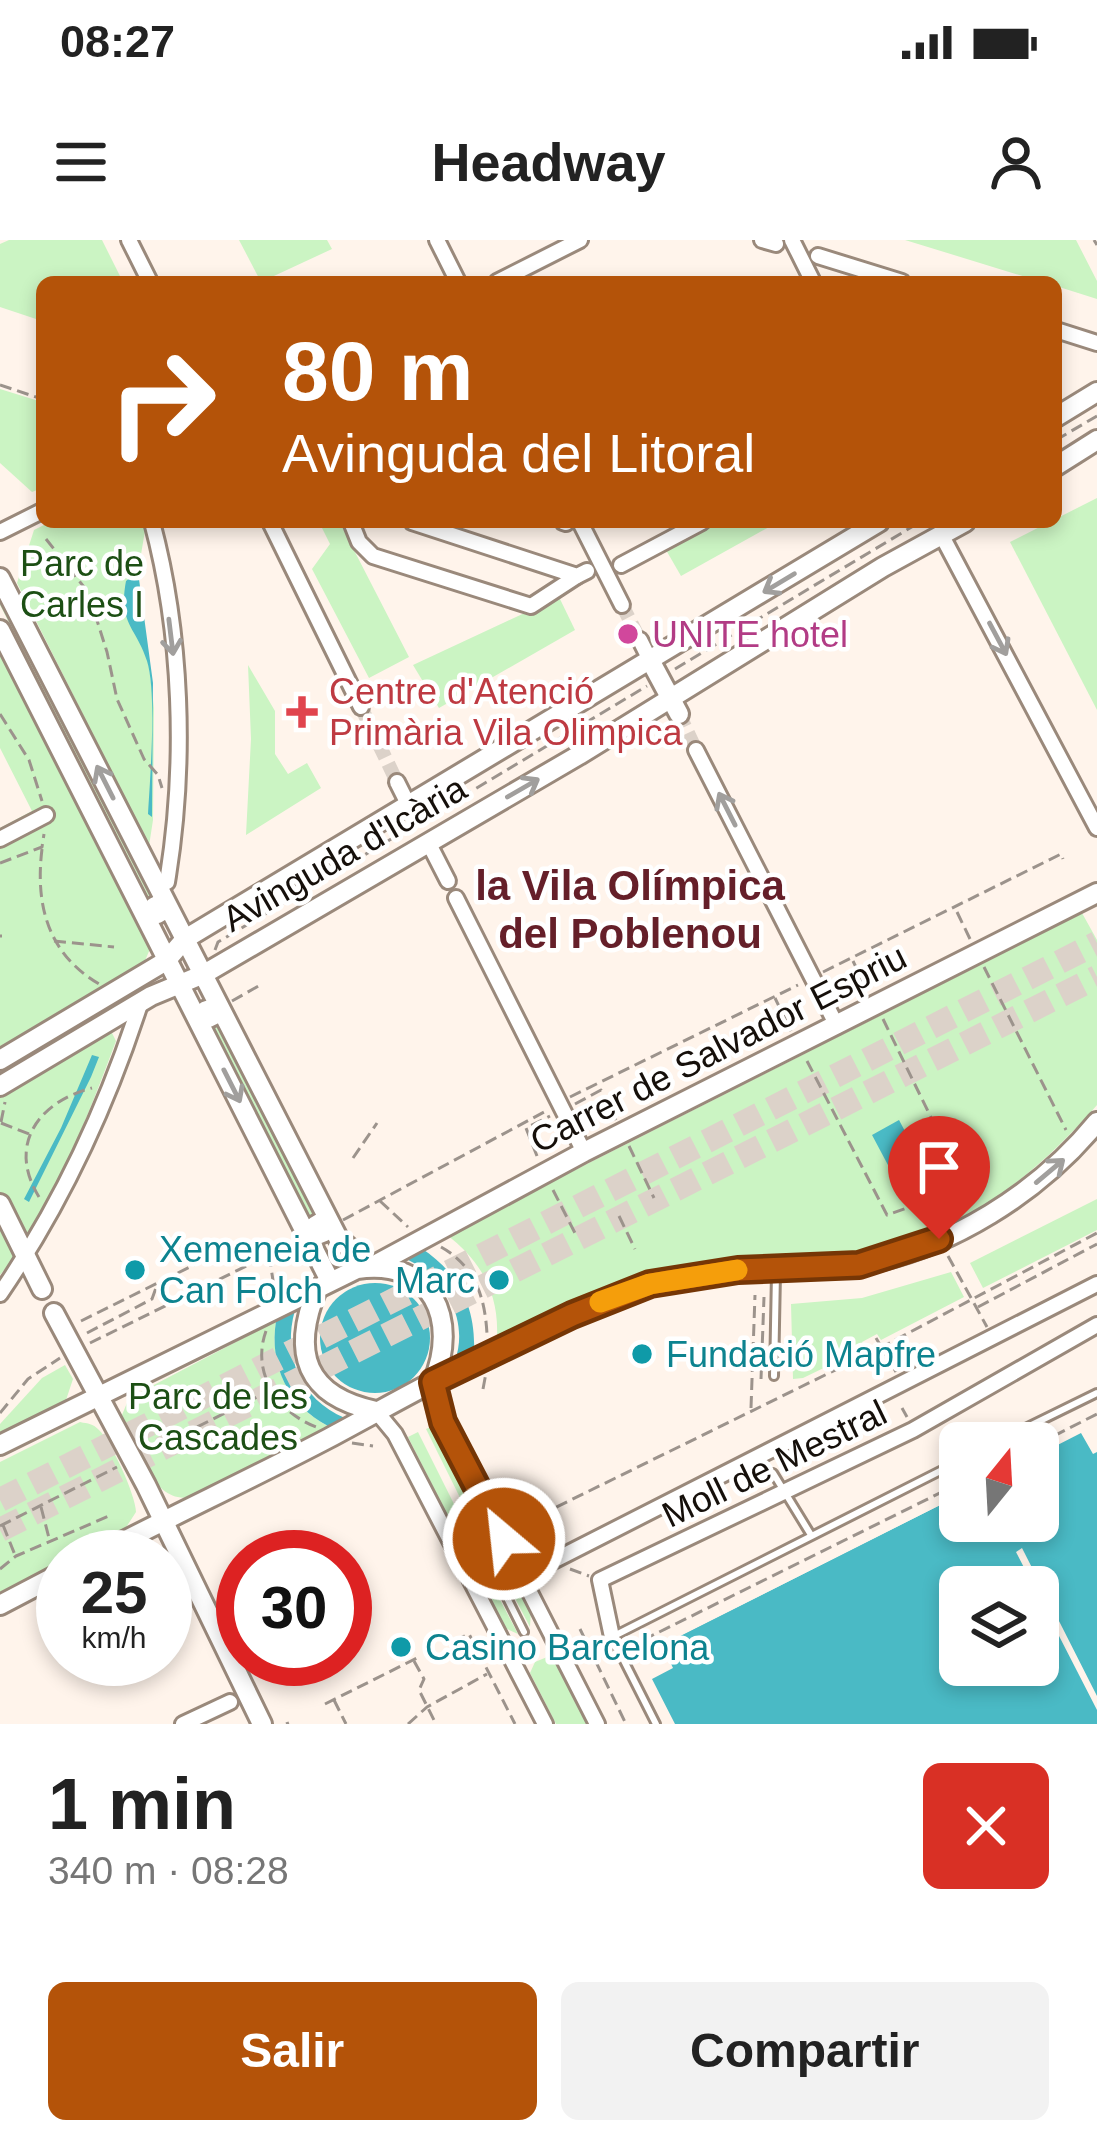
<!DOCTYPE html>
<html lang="es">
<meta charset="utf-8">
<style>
:root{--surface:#fff;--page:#f2f2f2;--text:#222;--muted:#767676;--accent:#b45309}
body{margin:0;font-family:Arial,sans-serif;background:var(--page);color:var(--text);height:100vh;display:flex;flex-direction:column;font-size:45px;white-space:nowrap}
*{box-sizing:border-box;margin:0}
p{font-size:39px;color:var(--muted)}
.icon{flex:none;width:66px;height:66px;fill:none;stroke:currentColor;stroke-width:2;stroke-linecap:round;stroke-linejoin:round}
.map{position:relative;height:1484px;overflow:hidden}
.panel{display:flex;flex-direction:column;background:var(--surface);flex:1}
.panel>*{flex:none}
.hud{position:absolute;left:36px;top:36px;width:1026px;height:252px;border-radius:18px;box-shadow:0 6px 18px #0003;background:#b45309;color:#fff;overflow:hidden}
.needle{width:78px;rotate:18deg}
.tools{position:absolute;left:939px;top:1182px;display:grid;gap:24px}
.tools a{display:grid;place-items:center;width:120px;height:120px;border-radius:18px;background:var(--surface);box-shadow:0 6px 18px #0003;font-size:60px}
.speed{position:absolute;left:36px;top:1290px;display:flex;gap:24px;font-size:60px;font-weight:700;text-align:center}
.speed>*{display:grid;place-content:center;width:156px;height:156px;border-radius:50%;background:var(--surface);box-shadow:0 6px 18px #0003;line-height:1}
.speed small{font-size:30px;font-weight:400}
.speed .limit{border:18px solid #d22;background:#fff;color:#111}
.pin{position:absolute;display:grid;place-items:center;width:102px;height:102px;color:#fff;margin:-123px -51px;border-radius:50% 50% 50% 0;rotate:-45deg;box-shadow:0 0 12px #0007}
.pin .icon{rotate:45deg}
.me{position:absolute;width:132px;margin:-66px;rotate:332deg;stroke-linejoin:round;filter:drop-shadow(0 0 9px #0008)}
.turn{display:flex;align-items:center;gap:42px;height:252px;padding:0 48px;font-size:54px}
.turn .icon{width:156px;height:156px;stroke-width:2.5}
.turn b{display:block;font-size:84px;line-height:102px}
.round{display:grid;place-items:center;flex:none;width:126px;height:126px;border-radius:18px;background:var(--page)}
.summary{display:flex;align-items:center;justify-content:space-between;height:204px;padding:0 48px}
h1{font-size:72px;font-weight:700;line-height:90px}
.action{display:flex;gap:24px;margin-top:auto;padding:24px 48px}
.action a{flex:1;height:138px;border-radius:18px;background:var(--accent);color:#fff;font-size:48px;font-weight:700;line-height:138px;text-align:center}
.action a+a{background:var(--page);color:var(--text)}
.status{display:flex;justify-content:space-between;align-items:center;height:84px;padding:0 60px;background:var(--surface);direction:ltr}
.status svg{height:33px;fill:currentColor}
header{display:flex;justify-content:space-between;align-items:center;height:156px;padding:0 48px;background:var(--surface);font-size:54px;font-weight:700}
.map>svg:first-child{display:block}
</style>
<div class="status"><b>08:27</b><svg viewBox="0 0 49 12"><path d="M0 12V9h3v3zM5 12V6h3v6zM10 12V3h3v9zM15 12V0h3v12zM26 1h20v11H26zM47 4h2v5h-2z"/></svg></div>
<header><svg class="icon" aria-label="menu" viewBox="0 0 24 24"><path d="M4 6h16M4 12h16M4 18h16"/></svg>Headway<svg class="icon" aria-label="person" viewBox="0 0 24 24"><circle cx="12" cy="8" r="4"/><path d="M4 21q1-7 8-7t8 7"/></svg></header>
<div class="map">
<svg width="1097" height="1484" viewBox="0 0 1097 1484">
<rect width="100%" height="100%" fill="#fff4eb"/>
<g fill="#cbf4c3">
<polygon points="9,0 102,0 123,42 42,42 42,81 0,67 0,4"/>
<polygon points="239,0 327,0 332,9 261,42"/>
<polygon points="905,0 1076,0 1097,41 1097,59 1056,46 1056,42 1042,42"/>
<polygon points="0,149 42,162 42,248 32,252 0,223"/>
<polygon points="1097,258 1097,470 1010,302"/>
<polygon points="50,282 144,282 146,285 138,332 154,468 153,580 149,606 17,343 34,290"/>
<polygon points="319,282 340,283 409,417 369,438 312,329 330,304"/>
<polygon points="717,282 778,282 681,336 666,310"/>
<polygon points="559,357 575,390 439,468 413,425"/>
<polygon points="4,361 157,663 153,665 0,365"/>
<polygon points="0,409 150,709 141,730 0,810 0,588 32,571 0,508"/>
<polygon points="248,425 275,471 275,514 288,534 307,523 321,548 246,595 251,499"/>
<path d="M1082 673 1097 700V865C1039 931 967 992 878 1009 806 1023 732 1018 659 1033 603 1043 547 1073 497 1097 499 1053 481 1021 447 995Z"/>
<polygon points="215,777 319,981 314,984 209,780"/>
<path d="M107 783 116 801C88 875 51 976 0 1035V846Z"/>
<polygon points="1097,959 1097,990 983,1048 970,1023"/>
<polygon points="951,1032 964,1057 881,1100 877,1094 862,1102 865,1108 803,1138 793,1139 791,1064 862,1058"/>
<path d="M276 1081C269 1125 288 1165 328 1186L190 1257C154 1264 139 1211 125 1184L122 1175 129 1158Z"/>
<polygon points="65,1125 73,1139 64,1166 0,1198 0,1184 42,1138"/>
<path d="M80 1182C89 1184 92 1183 99 1190 112 1203 135 1254 136 1272L125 1289 0 1352V1222Z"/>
<polygon points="435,1185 491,1298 482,1302 426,1189"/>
<polygon points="418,1192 475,1306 465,1311 408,1197"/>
<polygon points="510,1332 531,1370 530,1387 508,1345 496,1352 518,1394 505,1388 485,1345"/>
<polygon points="547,1417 558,1426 588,1484 556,1484 530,1433 535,1422"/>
</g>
<g fill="#4abac5" fill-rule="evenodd">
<path d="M138 332 153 443 152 577 148 574C150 539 157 453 147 421 136 387 118 384 126 341Z"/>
<polygon points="92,815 99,817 91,837 29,962 24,959 61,888"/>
<polygon points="899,880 916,912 889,927 872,895"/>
<path d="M421 1008C459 1033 476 1067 474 1112L455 1121C470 1078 443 1032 401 1017Z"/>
<circle cx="375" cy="1098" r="55"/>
<path d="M295 1070C282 1115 300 1159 345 1178L328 1186C288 1165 269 1126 276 1081Z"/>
<path d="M1081 1193 1093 1214 1097 1212V1484H675L652 1439 673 1428 662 1405 960 1255V1281H1038V1215ZM960 1347H1038V1425H960Z"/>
</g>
<g fill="#fff4eb">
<polygon points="960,1249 960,1255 662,1405 660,1400"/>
<polygon points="1022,1308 1097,1456 1097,1470 1038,1355 1038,1347 1034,1347 1016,1312"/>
</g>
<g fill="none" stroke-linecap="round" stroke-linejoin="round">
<g stroke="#dcd2c9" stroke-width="14" stroke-dasharray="14 7" stroke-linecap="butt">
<polyline points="622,365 640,400"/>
<polyline points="361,467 397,542"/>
<polyline points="679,474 696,510"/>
</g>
<g stroke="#dcd2c9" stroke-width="24" stroke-dasharray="24 12" stroke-linecap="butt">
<polyline points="0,1260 1097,703"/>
<polyline points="0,1290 1097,737"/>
</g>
<g stroke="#9a897b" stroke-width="12">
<g id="lane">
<polyline points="774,1136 776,1033"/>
<polyline points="995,1203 1097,1153"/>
<polyline points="773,1233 811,1295"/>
<polyline points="500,1344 524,1392"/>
<polyline points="656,1484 612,1397 960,1221"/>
</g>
</g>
<g stroke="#9a897b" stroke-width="20">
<g id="street">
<polyline points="129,0 150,42"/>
<polyline points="437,0 458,42"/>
<polyline points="762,0 776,4"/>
<polyline points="792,0 813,42"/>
<polyline points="818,16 902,42"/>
<polyline points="497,42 580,0"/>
<polyline points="1056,90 1097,103"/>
<path d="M152 282C182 394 186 522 168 636L167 642 158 646"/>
<polyline points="270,282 361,467"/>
<polyline points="351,282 359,302 373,316 531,366 577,336"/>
<polyline points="412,282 577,336 587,331"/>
<polyline points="563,282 566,283"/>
<polyline points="580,282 622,365"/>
<polyline points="0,292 42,271"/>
<polyline points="942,296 1097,588"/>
<polyline points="621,325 702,282"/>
<polyline points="640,400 650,420"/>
<polyline points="696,510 837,786"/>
<polyline points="397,542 409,566"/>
<polyline points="0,599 46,575"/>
<polyline points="428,602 448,641"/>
<polyline points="456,658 584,912"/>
<polygon points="157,663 163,673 158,676 153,665"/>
<polygon points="210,767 215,777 209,780 204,769"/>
<polygon points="319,981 325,994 320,996 314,984"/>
<path d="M0 1054C63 962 107 867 141 761"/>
<polyline points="433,1142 443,1182 597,1484"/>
<polyline points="376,1171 395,1194 545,1484"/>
<polyline points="545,1325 1097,1044"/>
<polyline points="612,1397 600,1340 913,1190 1097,1085"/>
<polyline points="183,1484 230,1462"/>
</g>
</g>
<g stroke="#9a897b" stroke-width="24">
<g id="secondary">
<polyline points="1056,177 1097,152"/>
<polyline points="1056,226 1097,200"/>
<polyline points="0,338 338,998 371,1027"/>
<polyline points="0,390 330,1041"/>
<polyline points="650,420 679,474"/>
<polyline points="0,820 166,721 185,699 879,282"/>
<polyline points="0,846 151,756 204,734 579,515 883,327 965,282"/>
<polyline points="0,964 42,1049"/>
<polyline points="371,1027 584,912 1097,653"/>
<path d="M317 1049C291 1113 305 1156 376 1171"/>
<polyline points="54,1073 146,1245 262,1484"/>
<path d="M0 1205 357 1029C433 1018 459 1080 433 1142"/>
<path d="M93 1317C171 1276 251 1239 329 1198 420 1149 511 1097 607 1059 650 1042 694 1032 740 1030 779 1028 820 1031 859 1025 949 1010 1040 952 1097 882"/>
<polyline points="0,1365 63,1332"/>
</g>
</g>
<g stroke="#9c938c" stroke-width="3" stroke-dasharray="12 6" stroke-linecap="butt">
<polyline points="1094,0 1097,5"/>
<polyline points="0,145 42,159"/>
<polyline points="1056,200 1097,176"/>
<polyline points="46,299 88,352 107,412 117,459 144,519 158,535 162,548"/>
<polyline points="675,429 920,282"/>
<polyline points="0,474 29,520 42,561"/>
<polyline points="430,576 647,446"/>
<path d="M42 609C35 665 48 714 99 744"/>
<polyline points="0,623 42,607 44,594"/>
<polyline points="957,672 970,699"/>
<polyline points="0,696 2,696"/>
<polyline points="54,701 114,707"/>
<polyline points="215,710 218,702 408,589"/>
<polyline points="853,721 868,752"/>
<polyline points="984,727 1066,890"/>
<polyline points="823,732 1061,614 1063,619"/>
<polyline points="775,758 791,791"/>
<polyline points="232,761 262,744"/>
<polyline points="883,779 961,939"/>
<polyline points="807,821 887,975 921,963 932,986"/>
<polyline points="570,857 798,745"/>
<polyline points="575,864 601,850 616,880"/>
<polyline points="1,882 5,862"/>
<polyline points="1,883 29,894"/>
<polyline points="629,906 654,958"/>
<polyline points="537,916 526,888 550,876"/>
<polyline points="353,918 377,883"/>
<polyline points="553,950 577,997"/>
<path d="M39 957C7 905 38 862 92 848"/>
<polyline points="380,961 408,987"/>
<polyline points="619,976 635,1009"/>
<polyline points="343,980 546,871"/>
<path d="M441 1007C475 1026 485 1057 487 1094"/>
<polyline points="269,1015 275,1053"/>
<polyline points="948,1016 987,1087"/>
<polyline points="978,1067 1097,1004"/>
<polyline points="81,1081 200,1022 225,1021 259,1006"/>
<path d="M266 1091C251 1132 277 1172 316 1187"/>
<polyline points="87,1093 152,1059 157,1045"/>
<polyline points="876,1098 896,1132"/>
<polyline points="90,1103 291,1004"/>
<polyline points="761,1139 764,1057"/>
<polyline points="483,1149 486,1133"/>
<polyline points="751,1168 755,1055"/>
<polyline points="902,1168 907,1177"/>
<polyline points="0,1173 28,1139 60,1118"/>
<polyline points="352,1203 373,1206"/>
<polyline points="1038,1204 1097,1174"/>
<polyline points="149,1211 269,1151"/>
<polyline points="41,1267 49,1298"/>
<polyline points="524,1283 882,1107 1097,993"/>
<polyline points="3,1285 15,1315"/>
<polyline points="0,1286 117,1227"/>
<polyline points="0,1329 16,1316 109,1276"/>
<polyline points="570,1329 589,1336"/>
<polyline points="580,1389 626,1484"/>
<polyline points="454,1401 469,1394 515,1484"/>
<polyline points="627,1408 960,1243"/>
<polyline points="414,1421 424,1439 419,1450 436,1484"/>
<polyline points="334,1460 346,1484"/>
<polyline points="325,1464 419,1417"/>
<polyline points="286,1484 289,1483"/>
<polyline points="408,1484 427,1467 487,1434"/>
</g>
<use href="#lane" stroke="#fff" stroke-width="6"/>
<use href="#street" stroke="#fff" stroke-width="14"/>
<use href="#secondary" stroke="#fff" stroke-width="18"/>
</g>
<defs><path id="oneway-shaft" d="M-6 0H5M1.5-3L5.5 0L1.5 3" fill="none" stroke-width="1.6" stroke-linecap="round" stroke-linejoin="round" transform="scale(3)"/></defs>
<g stroke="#a19f9d">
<use href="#oneway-shaft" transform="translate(779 343) rotate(149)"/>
<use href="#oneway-shaft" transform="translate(171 397) rotate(83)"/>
<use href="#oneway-shaft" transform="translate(998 399) rotate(62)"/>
<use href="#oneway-shaft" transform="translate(105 542) rotate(-117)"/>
<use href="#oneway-shaft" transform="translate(523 548) rotate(-30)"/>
<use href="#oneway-shaft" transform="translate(727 569) rotate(-117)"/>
<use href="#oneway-shaft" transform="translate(232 846) rotate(63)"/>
<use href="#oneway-shaft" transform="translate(1050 931) rotate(-40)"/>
</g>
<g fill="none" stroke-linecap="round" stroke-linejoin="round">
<g stroke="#753606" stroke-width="30">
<polyline id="route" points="504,1299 443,1182 433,1142 572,1075 650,1044 738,1030 859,1025 939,999"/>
</g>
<use href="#route" stroke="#b45309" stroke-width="21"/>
<polyline stroke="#f59e0b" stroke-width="21" points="600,1062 650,1044 737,1030"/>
</g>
<circle fill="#d1479c" stroke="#fff" stroke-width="4.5" cx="628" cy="394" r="12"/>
<path fill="#e0444e" stroke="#fff" stroke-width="4.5" d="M296 454h12v12h12v12h-12v12h-12v-12h-12v-12h12z"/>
<g fill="#0f9aa8" stroke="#fff" stroke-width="4.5">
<circle cx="135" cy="1030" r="12"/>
<circle cx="499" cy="1040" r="12"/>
<circle cx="642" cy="1114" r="12"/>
<circle cx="401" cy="1407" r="12"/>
</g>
<g text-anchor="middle" stroke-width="9" stroke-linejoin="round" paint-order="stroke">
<g font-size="36" fill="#1c4f14" stroke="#fff">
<text x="82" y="336">Parc de<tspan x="82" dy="41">Carles I</tspan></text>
<text x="218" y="1169">Parc de les<tspan x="218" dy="41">Cascades</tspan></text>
</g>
<g font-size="36" fill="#b23c85" stroke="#fff" text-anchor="start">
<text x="652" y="407">UNITE hotel</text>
</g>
<g font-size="36" fill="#be3a42" stroke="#fff" text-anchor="start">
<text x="329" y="464">Centre d'Atenció<tspan x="329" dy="41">Primària Vila Olimpica</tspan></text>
</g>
<g font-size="36" fill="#150f0a" stroke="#fff">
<text transform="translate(344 613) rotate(-30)" y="13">Avinguda d'Icària</text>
<text transform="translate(718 808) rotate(-27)" y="13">Carrer de Salvador Espriu</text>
<text transform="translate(774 1223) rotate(-26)" y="13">Moll de Mestral</text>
</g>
<g font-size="36" fill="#0d838f" stroke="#fff" text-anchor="start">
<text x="159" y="1022">Xemeneia de<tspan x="159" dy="41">Can Folch</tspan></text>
<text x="475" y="1053" text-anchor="end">Marc</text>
<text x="666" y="1127">Fundació Mapfre</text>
<text x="425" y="1420">Casino Barcelona</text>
</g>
<g font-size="42" font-weight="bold" fill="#651f29" stroke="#fff">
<text x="630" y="660">la Vila Olímpica<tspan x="630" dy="48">del Poblenou</tspan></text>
</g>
</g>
</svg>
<div class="tools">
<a><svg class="needle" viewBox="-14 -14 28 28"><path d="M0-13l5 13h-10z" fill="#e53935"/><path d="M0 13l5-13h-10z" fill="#767676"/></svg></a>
<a><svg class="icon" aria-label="layers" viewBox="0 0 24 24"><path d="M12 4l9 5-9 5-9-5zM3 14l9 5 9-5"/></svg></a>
</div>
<div class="speed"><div>25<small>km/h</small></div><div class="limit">30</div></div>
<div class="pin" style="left:939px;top:999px;background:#d93025"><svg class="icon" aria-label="arrive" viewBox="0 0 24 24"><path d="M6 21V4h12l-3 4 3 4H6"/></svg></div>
<svg class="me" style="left:504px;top:1299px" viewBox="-20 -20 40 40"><circle r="17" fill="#b45309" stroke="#fff" stroke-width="3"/><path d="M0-11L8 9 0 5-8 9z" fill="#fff"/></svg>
<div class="hud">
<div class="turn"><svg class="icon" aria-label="right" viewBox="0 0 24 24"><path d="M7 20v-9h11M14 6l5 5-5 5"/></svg><div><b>80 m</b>Avinguda del Litoral</div></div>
</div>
</div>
<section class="panel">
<div class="summary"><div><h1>1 min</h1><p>340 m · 08:28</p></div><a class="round" style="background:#d93025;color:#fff"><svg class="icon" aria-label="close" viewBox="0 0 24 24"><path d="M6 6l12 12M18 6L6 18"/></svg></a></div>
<div class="action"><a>Salir</a><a>Compartir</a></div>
</section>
